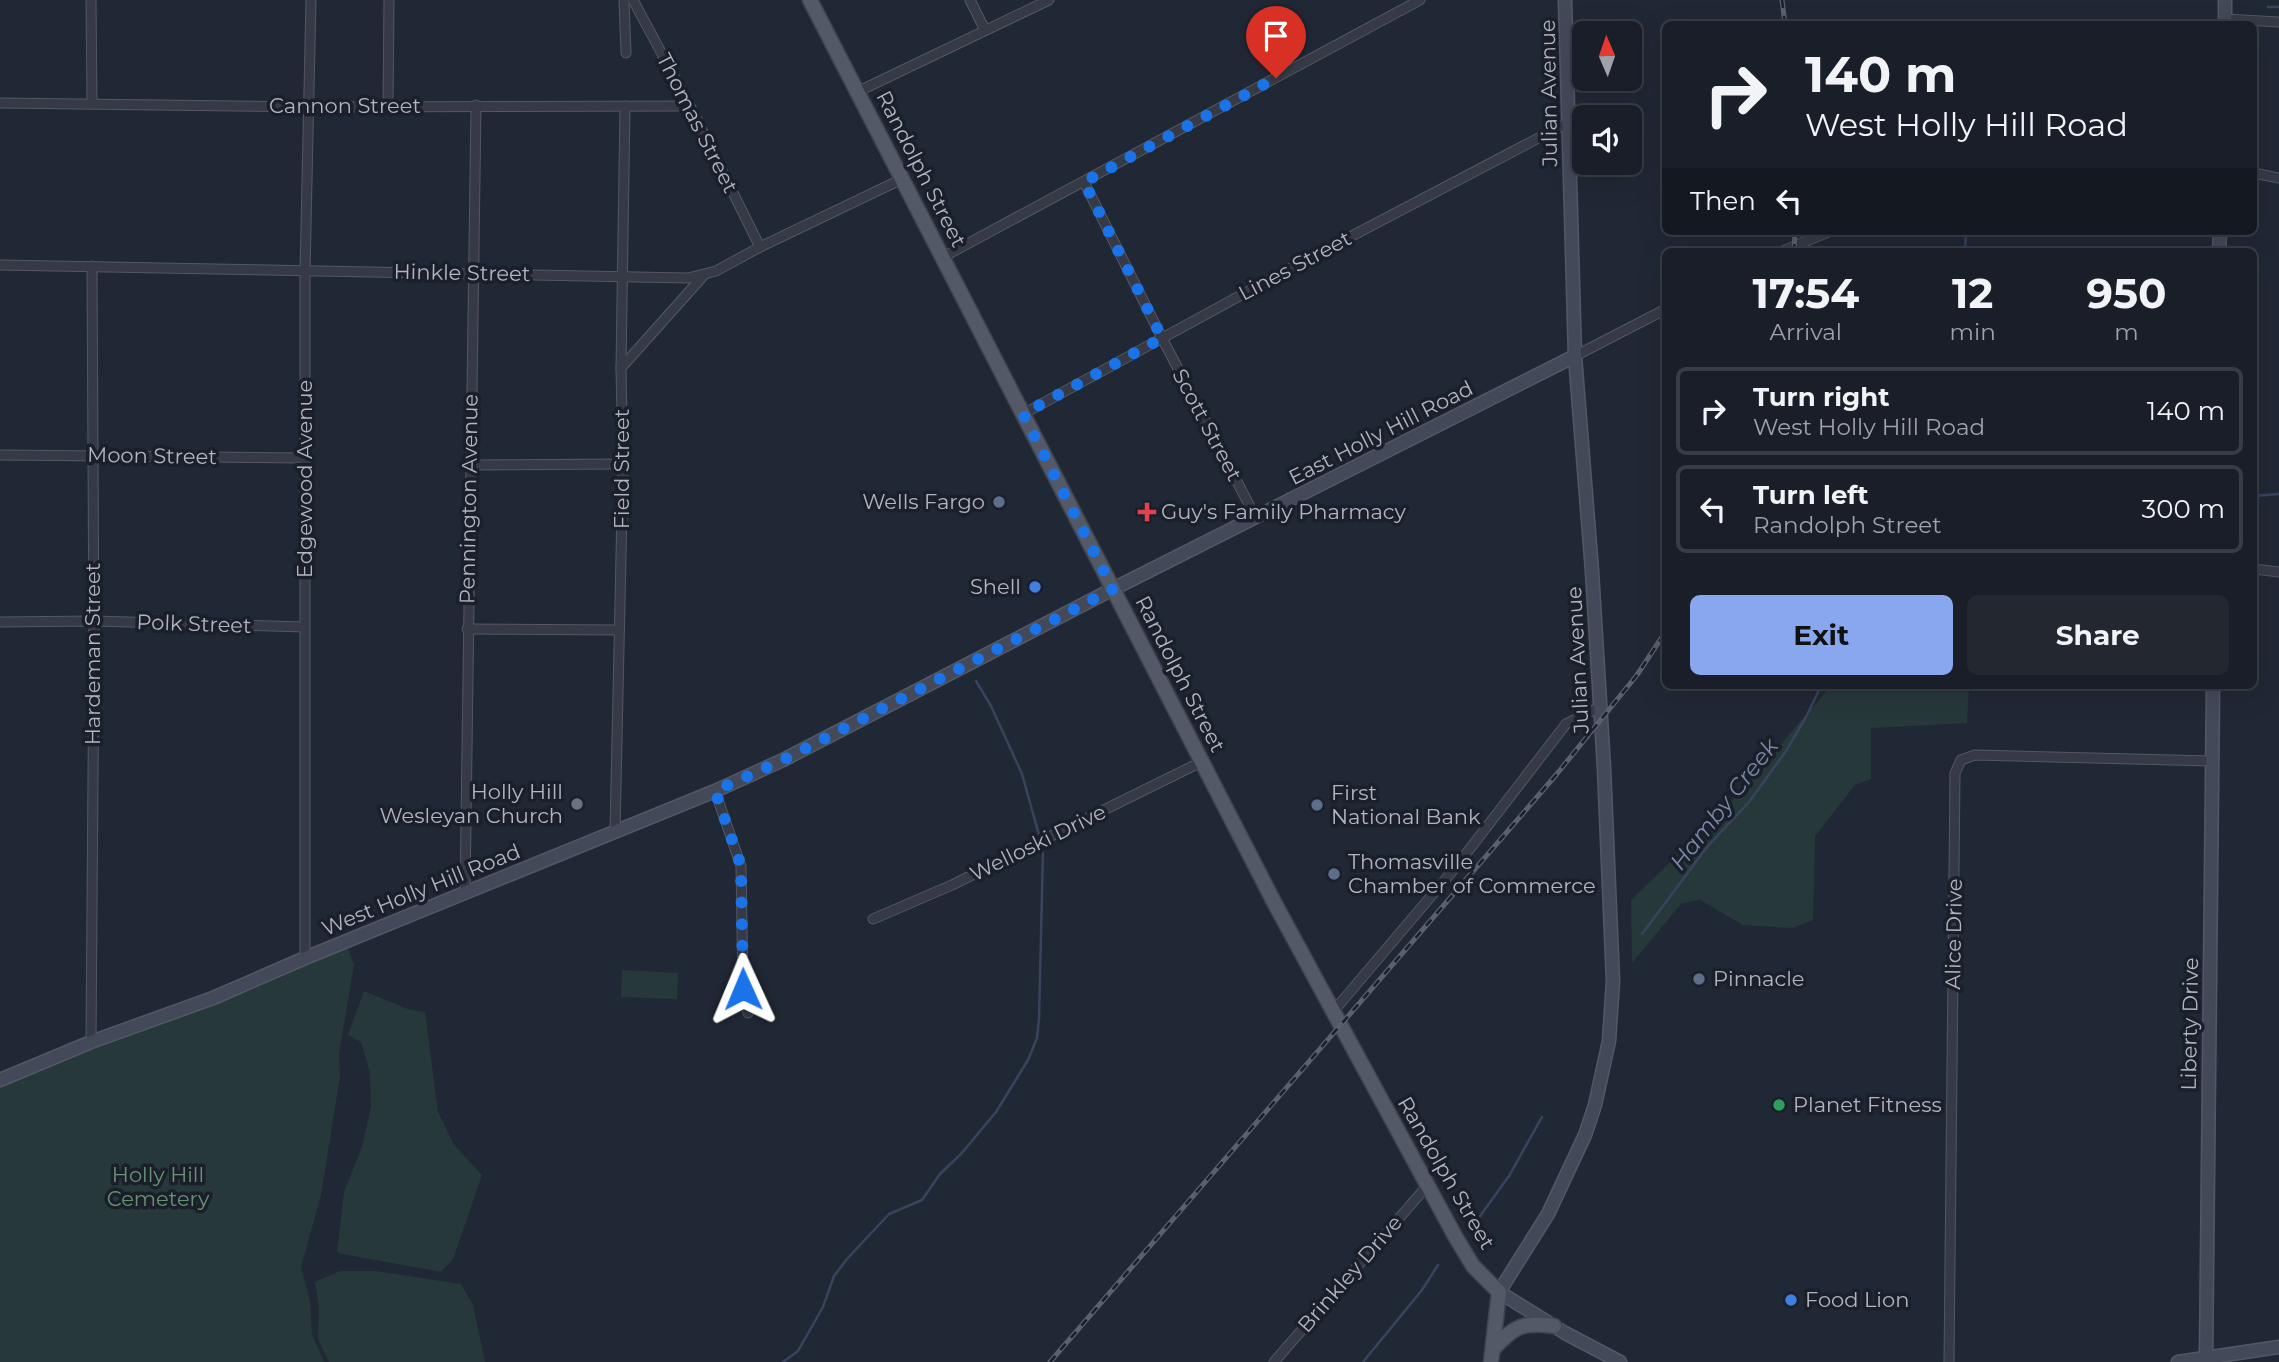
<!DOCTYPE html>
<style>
:root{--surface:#191e28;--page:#222730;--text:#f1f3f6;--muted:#9fa2a8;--line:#373c45;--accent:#88a7ef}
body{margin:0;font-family:Montserrat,sans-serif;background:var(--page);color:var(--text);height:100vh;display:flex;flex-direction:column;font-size:26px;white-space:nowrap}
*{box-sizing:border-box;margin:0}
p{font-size:23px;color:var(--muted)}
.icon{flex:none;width:38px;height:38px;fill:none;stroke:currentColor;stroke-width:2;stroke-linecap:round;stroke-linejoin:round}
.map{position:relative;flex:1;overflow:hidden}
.side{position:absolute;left:1662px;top:248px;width:595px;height:441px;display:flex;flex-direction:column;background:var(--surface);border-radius:10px;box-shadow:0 7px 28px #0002,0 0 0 2px var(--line)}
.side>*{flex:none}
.guide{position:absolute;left:1662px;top:21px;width:595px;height:214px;border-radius:10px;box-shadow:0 7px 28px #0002,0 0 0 2px var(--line);background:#191e28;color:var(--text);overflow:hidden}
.needle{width:46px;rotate:358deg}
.tools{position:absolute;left:1572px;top:21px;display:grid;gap:14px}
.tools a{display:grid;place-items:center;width:70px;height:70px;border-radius:10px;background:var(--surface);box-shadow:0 7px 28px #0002,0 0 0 2px var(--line);font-size:35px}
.pin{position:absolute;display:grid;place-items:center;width:60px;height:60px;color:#fff;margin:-72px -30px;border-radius:50% 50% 50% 0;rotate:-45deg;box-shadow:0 0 7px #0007}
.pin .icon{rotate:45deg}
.me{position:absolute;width:77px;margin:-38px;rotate:359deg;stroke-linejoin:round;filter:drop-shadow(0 0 5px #0008)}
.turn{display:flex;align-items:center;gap:24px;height:147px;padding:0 28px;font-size:32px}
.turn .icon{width:91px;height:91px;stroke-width:2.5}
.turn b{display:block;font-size:49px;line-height:60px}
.then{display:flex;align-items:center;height:66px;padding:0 28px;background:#0003;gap:14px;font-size:26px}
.eta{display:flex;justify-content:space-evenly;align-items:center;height:119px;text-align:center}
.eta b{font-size:42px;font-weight:700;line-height:49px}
.cta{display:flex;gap:14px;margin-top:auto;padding:14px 28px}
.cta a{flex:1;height:80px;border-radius:10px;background:var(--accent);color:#111;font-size:28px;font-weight:700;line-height:80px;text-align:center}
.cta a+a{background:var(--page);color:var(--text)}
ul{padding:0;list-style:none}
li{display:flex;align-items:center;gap:21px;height:88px;margin:0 14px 10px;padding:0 14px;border:4px solid var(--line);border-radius:10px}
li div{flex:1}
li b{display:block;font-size:26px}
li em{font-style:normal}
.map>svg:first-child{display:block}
</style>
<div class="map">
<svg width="2279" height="1362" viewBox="0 0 2279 1362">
<rect width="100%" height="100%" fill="#212835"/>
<g fill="#27383a">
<polygon points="1831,686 1969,686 1967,723 1871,728 1871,779 1855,785 1815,836 1813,920 1792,928 1743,925 1700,900 1682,903 1632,963 1631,900 1723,811"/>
<polygon points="345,941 354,965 339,1053 340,1076 321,1195 301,1267 310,1301 312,1335 324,1362 0,1362 0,1080"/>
<polygon points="622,970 678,973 677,999 621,997"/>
<polygon points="364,991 410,1010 425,1012 438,1112 454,1145 482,1175 453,1259 441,1272 337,1253 344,1192 362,1147 371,1107 370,1072 361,1042 348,1035"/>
<polygon points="340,1271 375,1271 461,1284 473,1305 485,1362 329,1362 318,1339 319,1308 315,1282"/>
</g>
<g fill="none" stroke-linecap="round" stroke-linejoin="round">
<g stroke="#38445d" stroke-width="2.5">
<polyline points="2268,7 2279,7"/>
<polyline points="1965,252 1966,231"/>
<polyline points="2254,496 2279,494"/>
<polyline points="976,681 991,706 1022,774 1039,835"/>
<polyline points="1642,934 1707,847 1749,802 1786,751 1806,717 1821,686"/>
<polyline points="1470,1230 1509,1176 1542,1117"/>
<polyline points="783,1362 798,1351 823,1307 834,1276 847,1259 889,1214 922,1200 940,1174 961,1154 996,1112 1028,1060 1037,1038 1039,1019 1043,851"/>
<polyline points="1363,1362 1422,1290 1438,1265"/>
</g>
<g stroke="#525864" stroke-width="11">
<g id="street">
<polyline points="91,0 92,104"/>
<polyline points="624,0 626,53"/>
<polyline points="633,0 690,106 760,247"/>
<polyline points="970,0 985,30"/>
<polyline points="2225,19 2279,22"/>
<polyline points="857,92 1049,0"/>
<polyline points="0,103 310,107 690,106"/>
<polyline points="388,106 389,0"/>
<polyline points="2254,173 2279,178"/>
<polyline points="1084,182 1162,338 1256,518"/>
<polyline points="1780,252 1831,231"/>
<polyline points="943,257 1420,0"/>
<polyline points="0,265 688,278 716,271 760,247 902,179"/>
<polyline points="1575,356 1666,309"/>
<polyline points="621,368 704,275"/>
<polyline points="1023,414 1287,270 1569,122"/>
<polyline points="0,455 305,458"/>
<polyline points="470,465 623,464"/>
<polyline points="2254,569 2279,572"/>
<polyline points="0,622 94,621 304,627"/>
<polyline points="467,629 619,630"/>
<polyline points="715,791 741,866 743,989 748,1013"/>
<polyline points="615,832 623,464 621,368 625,106"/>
<polyline points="465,893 476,105"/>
<polyline points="873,919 952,885 1201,762"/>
<polyline points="305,958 305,272 311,0"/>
<polyline points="1332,1013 1455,868 1566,724 1600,707"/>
<polyline points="91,1042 94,646 92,266"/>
<polyline points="1274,1362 1427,1186"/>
<polyline points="1949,1362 1955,773 1961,760 1975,755 2212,761"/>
</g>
</g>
<g stroke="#525864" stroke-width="15">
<g id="secondary">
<polyline points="1565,0 1575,356 1592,571 1604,768 1613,981 1609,1041 1595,1105 1585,1135 1548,1214 1499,1292 1565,1333 1620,1362"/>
<polyline points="2225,24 2225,0"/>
<polyline points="2219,252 2220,231"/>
<polyline points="0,1080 91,1042 213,998 305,958 715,791 783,760 1113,589 1575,356"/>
<polyline points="2178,1362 2279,1347"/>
<polyline points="2206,1362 2213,686"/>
</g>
</g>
<g stroke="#3e434f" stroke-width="17">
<g id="primary">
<polyline points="810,0 1275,904 1455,1236 1473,1266 1499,1292 1491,1362"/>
<path d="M1493 1349C1515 1326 1521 1322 1554 1326"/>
</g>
</g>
<use href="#street" stroke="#353a46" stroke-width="9"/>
<use href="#secondary" stroke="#434959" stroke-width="12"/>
<use href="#primary" stroke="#535966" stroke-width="14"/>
<g stroke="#59606f" stroke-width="5">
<g id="rail">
<polyline points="1782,0 1785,24"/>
<polyline points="1794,252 1795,231"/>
<polyline points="1050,1362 1556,775 1637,675 1666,631"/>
</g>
</g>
<use href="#rail" stroke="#1a1f2a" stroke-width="2.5" stroke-dasharray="8" stroke-linecap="butt"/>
</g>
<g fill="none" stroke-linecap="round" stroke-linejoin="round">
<polyline stroke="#1a73e8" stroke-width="12" stroke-dasharray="0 21.6" points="743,989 741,866 715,791 783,760 1113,589 1023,414 1162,338 1084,182 1276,78"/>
</g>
<g fill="#5c6f8a" stroke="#1a1f2a" stroke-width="2.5">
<circle cx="999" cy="502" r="7"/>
<circle cx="1317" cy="805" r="7"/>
<circle cx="1334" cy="874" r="7"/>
<circle cx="1699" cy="979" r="7"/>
</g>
<path fill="#e0444e" stroke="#1a1f2a" stroke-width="2.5" d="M1143.5 501.5h7v7h7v7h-7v7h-7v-7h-7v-7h7z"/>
<g fill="#3f7fe0" stroke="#1a1f2a" stroke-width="2.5">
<circle cx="1035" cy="587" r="7"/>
<circle cx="1791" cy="1300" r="7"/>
</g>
<circle fill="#6b7280" stroke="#1a1f2a" stroke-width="2.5" cx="577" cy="804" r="7"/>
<circle fill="#2e9e5b" stroke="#1a1f2a" stroke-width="2.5" cx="1779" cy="1105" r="7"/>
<g text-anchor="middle" stroke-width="7" stroke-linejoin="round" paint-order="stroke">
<g font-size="21" fill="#afb5c3" stroke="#1a1f2a">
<text transform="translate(1549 93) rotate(-91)" y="7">Julian Avenue</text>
<text x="345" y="113">Cannon Street</text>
<text transform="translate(697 123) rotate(63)" y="7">Thomas Street</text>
<text transform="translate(921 169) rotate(63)" y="7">Randolph Street</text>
<text transform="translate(1295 266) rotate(-28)" y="7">Lines Street</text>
<text transform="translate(462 273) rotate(1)" y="7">Hinkle Street</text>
<text transform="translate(1207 425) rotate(62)" y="7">Scott Street</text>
<text transform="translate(1381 433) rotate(-27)" y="7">East Holly Hill Road</text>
<text transform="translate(152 456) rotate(1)" y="7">Moon Street</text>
<text transform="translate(622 469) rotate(-90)" y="7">Field Street</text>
<text transform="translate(305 479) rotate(-90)" y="7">Edgewood Avenue</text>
<text transform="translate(469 499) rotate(-89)" y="7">Pennington Avenue</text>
<text transform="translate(194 624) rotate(2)" y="7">Polk Street</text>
<text transform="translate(93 654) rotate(-90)" y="7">Hardeman Street</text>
<text transform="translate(1578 660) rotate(-93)" y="7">Julian Avenue</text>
<text transform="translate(1180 674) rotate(63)" y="7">Randolph Street</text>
<text transform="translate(1038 843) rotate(-26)" y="7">Welloski Drive</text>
<text transform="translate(421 890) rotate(-22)" y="7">West Holly Hill Road</text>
<text transform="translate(1954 934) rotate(-89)" y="7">Alice Drive</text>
<text transform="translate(2190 1024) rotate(-89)" y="7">Liberty Drive</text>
<text transform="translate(1446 1173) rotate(60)" y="7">Randolph Street</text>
<text transform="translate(1350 1274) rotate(-49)" y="7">Brinkley Drive</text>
</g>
<g font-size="21" fill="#afb5c3" stroke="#1a1f2a" text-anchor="start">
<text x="985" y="509" text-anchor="end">Wells Fargo</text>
<text x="1161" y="519">Guy's Family Pharmacy</text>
<text x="1021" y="594" text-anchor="end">Shell</text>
<text x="563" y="799" text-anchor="end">Holly Hill<tspan x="563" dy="24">Wesleyan Church</tspan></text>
<text x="1331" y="800">First<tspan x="1331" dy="24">National Bank</tspan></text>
<text x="1348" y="869">Thomasville<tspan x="1348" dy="24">Chamber of Commerce</tspan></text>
<text x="1713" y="986">Pinnacle</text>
<text x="1793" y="1112">Planet Fitness</text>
<text x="1805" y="1307">Food Lion</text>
</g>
<g font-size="21" fill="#699175" stroke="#1a1f2a">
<text x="158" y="1182">Holly Hill<tspan x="158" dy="24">Cemetery</tspan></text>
</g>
<g font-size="23" font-style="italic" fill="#7989a9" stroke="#1a1f2a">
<text transform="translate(1724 804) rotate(-52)" y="8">Hamby Creek</text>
</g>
</g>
</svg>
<div class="tools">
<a><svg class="needle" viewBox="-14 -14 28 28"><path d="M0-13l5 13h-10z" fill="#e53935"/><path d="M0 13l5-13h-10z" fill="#9fa2a8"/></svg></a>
<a><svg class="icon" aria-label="sound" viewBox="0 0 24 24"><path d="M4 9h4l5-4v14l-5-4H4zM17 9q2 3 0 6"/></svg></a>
</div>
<div class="pin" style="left:1276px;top:78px;background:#d93025"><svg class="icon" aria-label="arrive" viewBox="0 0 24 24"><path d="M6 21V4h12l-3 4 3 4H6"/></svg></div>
<svg class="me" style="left:743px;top:989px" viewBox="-20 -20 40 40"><path d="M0-17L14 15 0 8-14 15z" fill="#1a73e8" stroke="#fff" stroke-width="4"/></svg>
<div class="guide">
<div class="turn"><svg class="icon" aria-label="right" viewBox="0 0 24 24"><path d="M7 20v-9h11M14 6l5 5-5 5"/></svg><div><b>140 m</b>West Holly Hill Road</div></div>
<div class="then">Then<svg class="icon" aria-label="left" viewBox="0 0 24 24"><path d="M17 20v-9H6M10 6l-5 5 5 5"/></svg></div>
</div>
<section class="side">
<div class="eta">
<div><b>17:54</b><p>Arrival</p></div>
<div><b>12</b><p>min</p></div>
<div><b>950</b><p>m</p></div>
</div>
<ul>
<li><svg class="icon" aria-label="right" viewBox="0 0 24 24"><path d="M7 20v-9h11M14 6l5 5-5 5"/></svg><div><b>Turn right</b><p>West Holly Hill Road</p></div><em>140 m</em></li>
<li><svg class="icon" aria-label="left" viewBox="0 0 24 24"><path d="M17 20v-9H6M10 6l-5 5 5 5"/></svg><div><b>Turn left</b><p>Randolph Street</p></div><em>300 m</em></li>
</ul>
<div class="cta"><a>Exit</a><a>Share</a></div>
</section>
</div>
